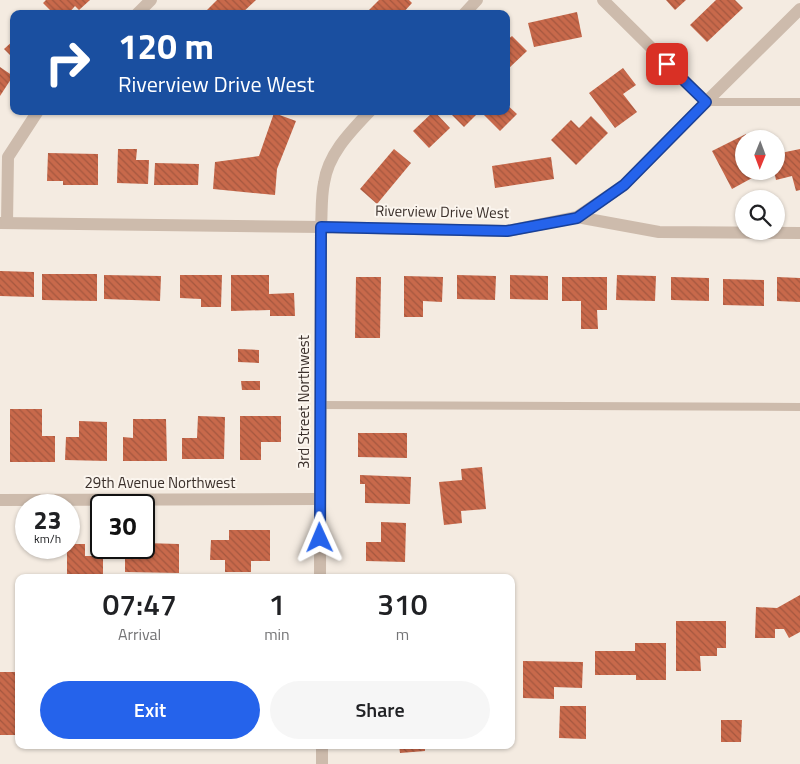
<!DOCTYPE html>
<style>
:root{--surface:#fff;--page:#f6f6f6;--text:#202124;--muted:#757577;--accent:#2563eb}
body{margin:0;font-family:"Titillium Web",sans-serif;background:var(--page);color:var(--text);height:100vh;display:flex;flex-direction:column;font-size:19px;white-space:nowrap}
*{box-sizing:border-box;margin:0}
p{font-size:16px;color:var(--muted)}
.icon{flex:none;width:28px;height:28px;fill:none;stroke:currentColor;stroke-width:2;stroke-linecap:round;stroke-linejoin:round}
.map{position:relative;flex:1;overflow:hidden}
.panel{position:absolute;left:15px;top:574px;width:500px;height:175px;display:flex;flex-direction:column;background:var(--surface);border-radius:10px;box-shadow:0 1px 4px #0004}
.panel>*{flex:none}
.hud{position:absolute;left:10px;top:10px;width:500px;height:105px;border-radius:10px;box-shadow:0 1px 4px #0004;background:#1a4fa0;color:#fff;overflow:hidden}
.needle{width:32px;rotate:181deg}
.buttons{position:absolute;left:735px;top:130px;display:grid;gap:10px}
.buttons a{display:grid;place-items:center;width:50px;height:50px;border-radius:50%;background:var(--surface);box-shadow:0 1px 4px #0004;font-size:25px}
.speed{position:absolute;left:15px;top:494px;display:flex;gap:10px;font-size:25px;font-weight:700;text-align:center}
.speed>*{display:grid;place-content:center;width:65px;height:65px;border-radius:50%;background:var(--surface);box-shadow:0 1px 4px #0004;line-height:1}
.speed small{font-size:12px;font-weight:400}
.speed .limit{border:2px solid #111;border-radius:8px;background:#fff;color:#111}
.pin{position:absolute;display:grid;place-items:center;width:42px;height:42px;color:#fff;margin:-21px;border-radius:10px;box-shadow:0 2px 8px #0006}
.me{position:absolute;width:55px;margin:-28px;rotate:359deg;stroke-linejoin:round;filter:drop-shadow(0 0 4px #0008)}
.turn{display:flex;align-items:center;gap:18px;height:105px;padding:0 25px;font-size:22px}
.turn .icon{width:65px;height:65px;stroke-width:2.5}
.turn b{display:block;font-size:35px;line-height:42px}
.eta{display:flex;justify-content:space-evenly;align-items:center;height:85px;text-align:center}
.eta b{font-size:30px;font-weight:600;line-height:35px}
.action{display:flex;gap:10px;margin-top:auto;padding:10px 25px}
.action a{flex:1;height:58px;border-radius:30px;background:var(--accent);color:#fff;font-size:20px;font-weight:600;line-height:58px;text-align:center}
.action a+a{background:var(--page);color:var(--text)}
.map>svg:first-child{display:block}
</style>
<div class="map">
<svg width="800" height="764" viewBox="0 0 800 764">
<defs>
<pattern id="building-back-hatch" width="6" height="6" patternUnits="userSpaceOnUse" patternTransform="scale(1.25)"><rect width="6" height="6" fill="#c8694b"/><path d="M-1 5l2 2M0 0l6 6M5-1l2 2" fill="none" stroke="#a4573f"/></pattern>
</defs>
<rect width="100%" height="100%" fill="#f4ebe1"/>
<g fill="url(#building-back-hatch)">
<polygon points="46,0 90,0 79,10 75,6 68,14 54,14 43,3"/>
<polygon points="217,0 256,0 241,14 203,14"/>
<polygon points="379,0 409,0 412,3 402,14 365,14"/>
<polygon points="666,0 686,0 675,10"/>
<polygon points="716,0 735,0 743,8 707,42 690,25"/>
<polygon points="577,12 582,37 534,47 528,23"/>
<polygon points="512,36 527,51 506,71 506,41"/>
<polygon points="14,40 14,59 4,49"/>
<polygon points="0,67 13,76 0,96"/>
<polygon points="623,68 636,85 623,94 637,112 615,128 589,93"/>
<polygon points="506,104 517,114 500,131 480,111 464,127 448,111 506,111"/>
<polygon points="434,111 450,128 429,148 413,131"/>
<polygon points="274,113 296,121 277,169 275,195 213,189 215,162 259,156"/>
<polygon points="591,116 608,133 576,165 551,140 571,120 579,128"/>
<polygon points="746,134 748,139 744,139 744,171 748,171 752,178 732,189 712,151"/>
<polygon points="118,149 137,149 136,160 149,160 148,184 117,183"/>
<polygon points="394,149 411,163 377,204 360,189"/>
<polygon points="800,149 800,190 796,191 792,176 776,180 774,171 776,171 776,154"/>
<polygon points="48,153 98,154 98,185 63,185 63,181 47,181"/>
<polygon points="551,157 554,179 495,188 492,166"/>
<polygon points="155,163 199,164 198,185 154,185"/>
<polygon points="0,271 34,272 34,297 0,296"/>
<polygon points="42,274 97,274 97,301 42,300"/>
<polygon points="104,275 161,276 160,301 104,299"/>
<polygon points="180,275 222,275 221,307 201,307 201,299 180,298"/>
<polygon points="231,275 269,275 269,294 294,293 295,316 270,316 270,310 231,311"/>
<polygon points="457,275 496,276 495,300 457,299"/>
<polygon points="510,275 548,276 548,300 510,299"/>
<polygon points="617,275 656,276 655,301 616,300"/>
<polygon points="404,276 443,277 442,302 423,301 423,317 404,317"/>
<polygon points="356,277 381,277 380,338 355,338"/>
<polygon points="562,277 607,277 607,310 597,310 598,329 581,329 581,301 562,301"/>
<polygon points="671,277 709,278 709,301 671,300"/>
<polygon points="777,277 800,278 800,302 777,301"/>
<polygon points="723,279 764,280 764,306 723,305"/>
<polygon points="238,349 259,350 259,363 238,362"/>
<polygon points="241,381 260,381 260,390 242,390"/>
<polygon points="10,409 42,409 42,436 55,436 55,462 10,462"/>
<polygon points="198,416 225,417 224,459 182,459 182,438 197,438"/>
<polygon points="240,416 281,416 281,442 261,442 261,460 240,460"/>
<polygon points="133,419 166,419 167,461 123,461 123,437 133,438"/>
<polygon points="79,421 107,422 107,461 65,460 66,437 79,437"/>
<polygon points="358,433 407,433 407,458 358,457"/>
<polygon points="482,467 486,509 461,511 462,523 444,525 439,482 462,480 461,469"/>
<polygon points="360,475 411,477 410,504 365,503 365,484 360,484"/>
<polygon points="381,522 406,523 405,562 366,561 366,542 381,542"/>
<polygon points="229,530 270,530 270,561 251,561 251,572 225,572 225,560 210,560 211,540 229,540"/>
<polygon points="144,543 179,544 179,573 125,572 125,548 144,548"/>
<polygon points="69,544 85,544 85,556 103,556 103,578 67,578 67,548 69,548"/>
<polygon points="800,595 800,632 789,638 784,629 775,629 775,638 755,638 756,607 777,608"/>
<polygon points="676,621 726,621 726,648 717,648 717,656 700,656 701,671 676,671"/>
<polygon points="635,643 666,643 666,680 636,680 636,675 595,675 595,651 635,651"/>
<polygon points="523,661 583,662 582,688 554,687 554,699 523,698"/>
<polygon points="0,672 16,672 17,735 0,735"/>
<polygon points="560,706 586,706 586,739 559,738"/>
<polygon points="721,720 742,720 741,742 721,742"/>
<rect x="206" y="745" width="28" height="3"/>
<rect x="247" y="745" width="26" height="3"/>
<polygon points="399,745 425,745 425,751 400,753"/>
</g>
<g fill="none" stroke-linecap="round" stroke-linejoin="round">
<g stroke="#cdbbac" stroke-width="8">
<polyline points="707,102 800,102"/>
<polyline points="320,405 800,407"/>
</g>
<g stroke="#cdbbac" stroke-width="12">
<polyline points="603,0 706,102"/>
<polyline points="137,14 151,0"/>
<polyline points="464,14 477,0"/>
<polyline points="577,217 659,232 800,233"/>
<polyline points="0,223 321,227 507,231 577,217 624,185 706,102 800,9"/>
<polyline points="7,223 8,157 38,111"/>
<polyline points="0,500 319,499"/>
<path d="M320 578 321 227C322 213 321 197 324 183 328 154 350 132 370 111"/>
<polyline points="322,745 322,764"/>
</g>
</g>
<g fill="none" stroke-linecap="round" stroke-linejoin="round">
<g stroke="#184099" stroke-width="12">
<polyline id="route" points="320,538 321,227 507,231 577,218 624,185 706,102 667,64"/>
</g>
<use href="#route" stroke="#2563eb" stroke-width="9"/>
</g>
<g text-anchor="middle" stroke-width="4" stroke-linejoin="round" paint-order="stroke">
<g font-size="15" fill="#3b302b" stroke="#fbf5ee">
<text transform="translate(442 212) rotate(1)" y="5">Riverview Drive West</text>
<text transform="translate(304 402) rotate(-90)" y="5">3rd Street Northwest</text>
<text x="160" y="488">29th Avenue Northwest</text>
</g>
</g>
</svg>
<div class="buttons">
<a><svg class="needle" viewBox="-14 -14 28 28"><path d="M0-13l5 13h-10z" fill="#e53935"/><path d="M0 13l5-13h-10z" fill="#757577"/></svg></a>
<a><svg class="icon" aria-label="search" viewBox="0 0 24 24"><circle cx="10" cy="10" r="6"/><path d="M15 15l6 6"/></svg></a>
</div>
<div class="speed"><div>23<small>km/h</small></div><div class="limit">30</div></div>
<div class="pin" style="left:667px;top:64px;background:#d93025"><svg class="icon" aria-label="arrive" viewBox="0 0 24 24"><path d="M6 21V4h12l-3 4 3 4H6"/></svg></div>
<svg class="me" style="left:320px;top:538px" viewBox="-20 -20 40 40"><path d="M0-17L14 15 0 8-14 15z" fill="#2563eb" stroke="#fff" stroke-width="4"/></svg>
<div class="hud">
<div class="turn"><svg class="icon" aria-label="right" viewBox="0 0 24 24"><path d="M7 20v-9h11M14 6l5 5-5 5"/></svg><div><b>120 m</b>Riverview Drive West</div></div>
</div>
<section class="panel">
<div class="eta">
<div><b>07:47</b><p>Arrival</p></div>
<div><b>1</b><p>min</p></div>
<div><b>310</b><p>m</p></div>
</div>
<div class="action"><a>Exit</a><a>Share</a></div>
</section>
</div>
